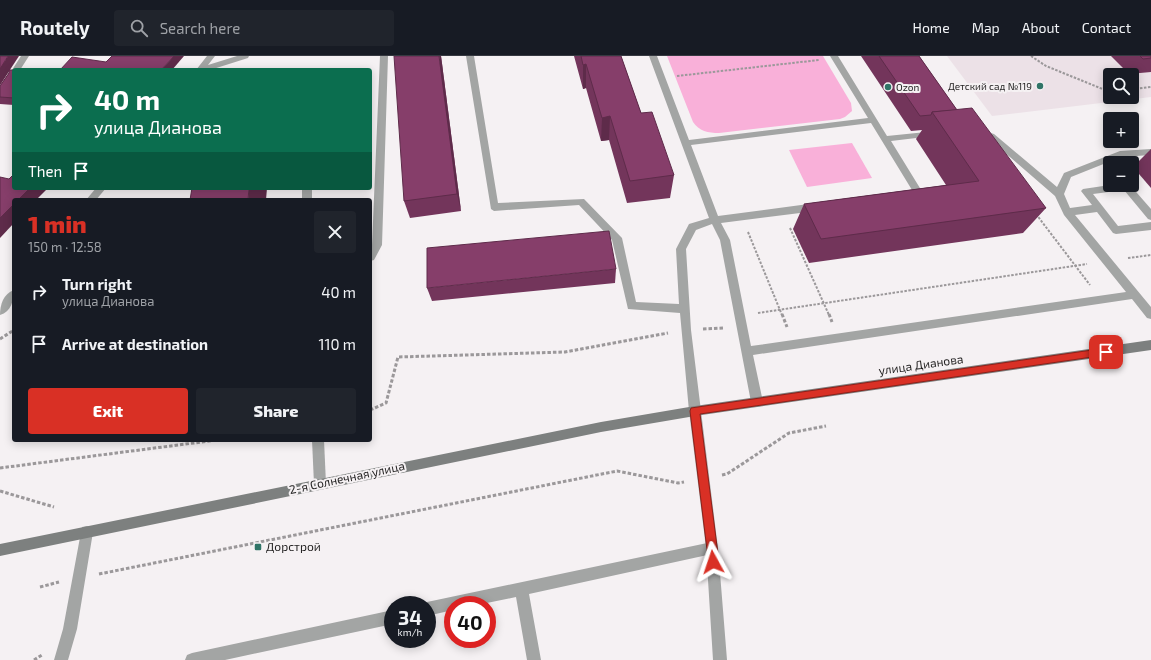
<!DOCTYPE html>
<meta charset="utf-8">
<style>
:root{--surface:#171b24;--page:#20242c;--text:#f1f3f6;--muted:#9ea1a6;--line:#363941;--accent:#d93025}
body{margin:0;font-family:"Exo 2",sans-serif;background:var(--page);color:var(--text);height:100vh;display:flex;flex-direction:column;font-size:15px;white-space:nowrap}
*{box-sizing:border-box;margin:0}
p{font-size:13px;color:var(--muted)}
.icon{flex:none;width:22px;height:22px;fill:none;stroke:currentColor;stroke-width:2;stroke-linecap:round;stroke-linejoin:round}
.map{position:relative;flex:1;overflow:hidden}
.drawer{position:absolute;left:12px;top:142px;width:360px;height:244px;display:flex;flex-direction:column;background:var(--surface);border-radius:4px;box-shadow:0 2px 10px #0003}
.drawer>*{flex:none}
.hud{position:absolute;left:12px;top:12px;width:360px;height:122px;border-radius:4px;box-shadow:0 2px 10px #0003;background:#0b6e4f;color:#fff;overflow:hidden}
.controls{position:absolute;left:1103px;top:12px;display:grid;gap:8px}
.controls a{display:grid;place-items:center;width:36px;height:36px;border-radius:4px;background:var(--surface);box-shadow:0 2px 10px #0003;font-size:20px}
.speed{position:absolute;left:384px;top:540px;display:flex;gap:8px;font-size:20px;font-weight:700;text-align:center}
.speed>*{display:grid;place-content:center;width:52px;height:52px;border-radius:50%;background:var(--surface);box-shadow:0 2px 10px #0003;line-height:1}
.speed small{font-size:10px;font-weight:400}
.speed .limit{border:6px solid #d22;background:#fff;color:#111}
.pin{position:absolute;display:grid;place-items:center;width:34px;height:34px;color:#fff;margin:-17px;border-radius:8px;box-shadow:0 2px 6px #0006}
.me{position:absolute;width:44px;margin:-22px;rotate:355deg;stroke-linejoin:round;filter:drop-shadow(0 0 3px #0008)}
.turn{display:flex;align-items:center;gap:14px;height:84px;padding:0 16px;font-size:18px}
.turn .icon{width:52px;height:52px;stroke-width:2.5}
.turn b{display:block;font-size:28px;line-height:34px}
.then{display:flex;align-items:center;height:38px;padding:0 16px;background:#0003;gap:8px;font-size:15px}
.round{display:grid;place-items:center;flex:none;width:42px;height:42px;border-radius:4px;background:var(--page)}
.overview{display:flex;align-items:center;justify-content:space-between;height:68px;padding:0 16px}
h1{font-size:24px;font-weight:800;line-height:30px;color:var(--accent)}
.cta{display:flex;gap:8px;margin-top:auto;padding:8px 16px}
.cta a{flex:1;height:46px;border-radius:4px;background:var(--accent);color:#fff;font-size:16px;font-weight:800;line-height:46px;text-align:center}
.cta a+a{background:var(--page);color:var(--text)}
ul{padding:0;list-style:none}
li{display:flex;align-items:center;gap:12px;height:52px;padding:0 16px}
li div{flex:1}
li b{display:block;font-size:15px}
li em{font-style:normal}
header{display:flex;align-items:center;gap:24px;box-sizing:border-box;height:56px;padding:0 20px;background:var(--surface);border-bottom:1px solid var(--line)}
header strong{font-size:19px}
nav{display:flex;gap:22px;margin-inline-start:auto;font-size:14px}
.search{width:280px;height:36px;background:var(--page);display:flex;align-items:center;gap:10px;box-sizing:border-box;padding:0 14px;border-radius:4px;color:var(--muted);font-size:15px}
.map>svg:first-child{display:block}
</style>
<header>
<strong>Routely</strong>
<div class="search"><svg class="icon" aria-label="search" viewBox="0 0 24 24"><circle cx="10" cy="10" r="6"/><path d="M15 15l6 6"/></svg>Search here</div>
<nav><a>Home</a><a>Map</a><a>About</a><a>Contact</a></nav>
</header>
<div class="map">
<svg width="1151" height="604" viewBox="0 0 1151 604">
<rect width="100%" height="100%" fill="#f5f1f3"/>
<path fill="#ece1e7" fill-rule="evenodd" d="M947 0H1151V41L992 60ZM1110 19H1132V41H1110Z"/>
<g fill="#f9b0d9">
<path d="M667 0H823L851 47 852 55 845 61 840 63 719 77C708 77 699 75 693 66Z"/>
<polygon points="852,87 872,122 807,131 789,94"/>
</g>
<g fill="none" stroke-linecap="round" stroke-linejoin="round">
<g stroke="#9b989a" stroke-width="2" stroke-dasharray="2.5 1.5" stroke-linecap="butt">
<polyline points="1031,0 1046,10 1110,36"/>
<polyline points="677,20 819,4"/>
<polyline points="1132,33 1151,31"/>
<polyline points="1036,158 1090,229"/>
<polyline points="790,172 829,259"/>
<polyline points="748,176 782,259"/>
<polyline points="1128,202 1151,199"/>
<polyline points="758,257 1087,208"/>
</g>
<g stroke="#9b989a" stroke-width="3" stroke-dasharray="3.5 2" stroke-linecap="butt">
<polyline points="782,258 787,271"/>
<polyline points="829,258 832,266"/>
<polyline points="703,273 724,272"/>
<polyline points="0,283 14,274"/>
<polyline points="370,354 386,347 398,301 565,296 668,277"/>
<polyline points="0,412 217,384"/>
<polyline points="722,419 727,418 789,377 826,370"/>
<polyline points="0,435 54,451"/>
<polyline points="99,518 617,415 678,427 684,426"/>
<polyline points="40,531 59,526"/>
<polyline points="34,604 42,599"/>
</g>
<g fill="#a3a5a4" fill-rule="evenodd">
<polygon points="21,0 29,0 20,14 14,14 13,16 12,14"/>
<polygon points="380,0 388,0 382,189 374,204 370,205 370,192 372,189"/>
<polygon points="466,0 474,0 498,147 584,143 622,182 636,246 679,248 676,193 689,168 709,162 649,0 657,0 689,84 868,62 830,0 838,0 887,80 936,75 937,77 936,79 933,80 891,85 923,137 918,140 906,140 904,138 906,136 912,134 871,67 691,89 718,160 816,147 821,151 816,155 721,167 730,184 751,290 1126,236 1064,159 1055,140 988,82 981,80 980,78 981,76 984,75 994,78 1057,131 1064,117 1120,95 1151,93 1151,99 1121,101 1071,121 1064,138 1070,152 1092,149 1081,135 1083,133 1110,129 1130,129 1151,153 1151,164 1148,163 1124,134 1093,138 1118,170 1151,166 1151,174 1116,178 1113,177 1097,156 1075,159 1151,251 1151,263 1147,262 1132,243 753,299 763,346 761,350 757,351 753,350 751,346 720,184 712,168 696,174 686,193 691,274 701,355 699,359 695,360 691,359 689,355 680,257 628,253 612,184 579,149 494,155 491,153"/>
<rect x="302" y="132" width="10" height="12"/>
<polygon points="312,384 324,384 326,428 324,432 320,434 316,432 314,428"/>
<polygon points="712,486 717,487 718,492 717,497 712,498 529,538 541,604 527,604 516,541 477,549 453,549 453,554 427,560 427,549 422,549 427,546"/>
<polygon points="393,554 393,568 225,604 185,604 187,599 192,597"/>
</g>
<g fill="#a3a5a4" fill-rule="evenodd">
<polygon points="207,0 215,0 208,9 237,0 249,0 248,2 210,14 196,14"/>
<polygon points="96,132 106,132 96,144 86,144"/>
<path d="M14 234C14 244 11 256 0 259 0 249 3 238 14 234Z"/>
<polygon points="87,470 92,471 93,476 77,573 68,604 54,604 63,573 81,476 82,471"/>
</g>
<polygon fill="#a3a5a4" fill-rule="evenodd" points="695,350 699,351 701,355 718,492 727,604 713,604 706,492 689,355 691,351"/>
<polygon fill="#7d807f" fill-rule="evenodd" points="1151,284 1151,294 695,360 601,376 0,500 0,488 601,366 695,350"/>
</g>
<g fill="#73355b">
<polygon points="0,0 10,14 14,14 14,49 0,48 0,30 9,17 9,15 0,29"/>
<polygon points="441,0 461,155 410,162 404,145"/>
<polygon points="574,0 621,0 641,57 674,119 670,142 627,147 609,84 601,85 586,32 583,33"/>
<polygon points="861,0 919,0 957,54 1046,152 1023,177 809,207 793,173 804,148 946,129 916,83 922,74 911,75"/>
<polygon points="1111,0 1151,0 1151,16 1129,18"/>
<polygon points="1151,93 1151,132 1133,111"/>
<polygon points="616,213 615,227 432,245 427,232"/>
</g>
<g fill="#5e2b4a">
<polygon points="8,0 19,0 0,29 0,13"/>
<polygon points="174,0 184,0 172,14 161,14"/>
<polygon points="439,0 441,0 461,155 457,138"/>
<polygon points="586,8 586,32 583,33 583,9"/>
<polygon points="610,60 609,84 601,85 602,62"/>
<polygon points="30,132 48,132 36,144 18,144"/>
<polygon points="249,132 267,132 266,144 248,144"/>
<polygon points="14,148 14,167 0,182 0,162"/>
</g>
<g fill="#863e6a" stroke="#5e2b4a">
<polygon points="0,0 8,0 0,13"/>
<polygon points="112,0 174,0 161,14 60,14 72,1 106,6"/>
<polygon points="394,0 439,0 457,138 404,145"/>
<polygon points="581,0 621,0 641,57 652,56 674,119 630,125 610,60 602,62 586,8 583,9"/>
<polygon points="879,0 919,0 957,54 932,56 931,59 920,60"/>
<polygon points="1140,0 1151,0 1151,2 1143,3"/>
<polygon points="9,14 45,14 14,14 14,42 0,41 0,30 9,17"/>
<polygon points="972,52 1046,152 821,183 804,148 979,125 932,56"/>
<polygon points="14,118 14,132 30,132 18,144 14,144 14,148 0,162 0,121 9,123"/>
<polygon points="192,132 249,132 248,144 190,144"/>
<polygon points="609,175 616,213 427,232 427,192"/>
</g>
<polygon fill="#d93025" stroke="#8d1f18" points="1106,292 1109,293 1110,296 1109,298 1106,299 700,358 719,506 717,510 713,511 709,510 690,355 691,352"/>
<g fill="#307467" stroke="#f5f1f3" stroke-width="1.5">
<circle cx="1040" cy="30" r="4"/>
<circle cx="888" cy="31" r="4"/>
<rect x="254" y="487" width="8" height="8" rx="2"/>
</g>
<g text-anchor="middle" stroke-width="4" stroke-linejoin="round" paint-order="stroke">
<g font-size="10" fill="#201f1f" stroke="#f5f1f3" text-anchor="end">
<text x="1032" y="34">Детский сад №119</text>
<text x="896" y="35" text-anchor="start">Ozon</text>
</g>
<g font-size="12" fill="#201f1f" stroke="#f5f1f3">
<text transform="translate(921 309) rotate(-8)" y="4">улица Дианова</text>
<text transform="translate(347 422) rotate(-12)" y="4">2-я Солнечная улица</text>
</g>
<g font-size="12" fill="#201f1f" stroke="#f5f1f3" text-anchor="start">
<text x="266" y="495">Дорстрой</text>
</g>
</g>
</svg>
<div class="controls">
<a><svg class="icon" aria-label="search" viewBox="0 0 24 24"><circle cx="10" cy="10" r="6"/><path d="M15 15l6 6"/></svg></a>
<a>+</a>
<a>−</a>
</div>
<div class="speed"><div>34<small>km/h</small></div><div class="limit">40</div></div>
<div class="pin" style="left:1106px;top:296px;background:#d93025"><svg class="icon" aria-label="arrive" viewBox="0 0 24 24"><path d="M6 21V4h12l-3 4 3 4H6"/></svg></div>
<svg class="me" style="left:713px;top:506px" viewBox="-20 -20 40 40"><path d="M0-17L14 15 0 8-14 15z" fill="#d93025" stroke="#fff" stroke-width="4"/></svg>
<div class="hud">
<div class="turn"><svg class="icon" aria-label="right" viewBox="0 0 24 24"><path d="M7 20v-9h11M14 6l5 5-5 5"/></svg><div><b>40 m</b>улица Дианова</div></div>
<div class="then">Then<svg class="icon" aria-label="arrive" viewBox="0 0 24 24"><path d="M6 21V4h12l-3 4 3 4H6"/></svg></div>
</div>
<section class="drawer">
<div class="overview"><div><h1>1 min</h1><p>150 m · 12:58</p></div><a class="round"><svg class="icon" aria-label="close" viewBox="0 0 24 24"><path d="M6 6l12 12M18 6L6 18"/></svg></a></div>
<ul>
<li><svg class="icon" aria-label="right" viewBox="0 0 24 24"><path d="M7 20v-9h11M14 6l5 5-5 5"/></svg><div><b>Turn right</b><p>улица Дианова</p></div><em>40 m</em></li>
<li><svg class="icon" aria-label="arrive" viewBox="0 0 24 24"><path d="M6 21V4h12l-3 4 3 4H6"/></svg><div><b>Arrive at destination</b></div><em>110 m</em></li>
</ul>
<div class="cta"><a>Exit</a><a>Share</a></div>
</section>
</div>
